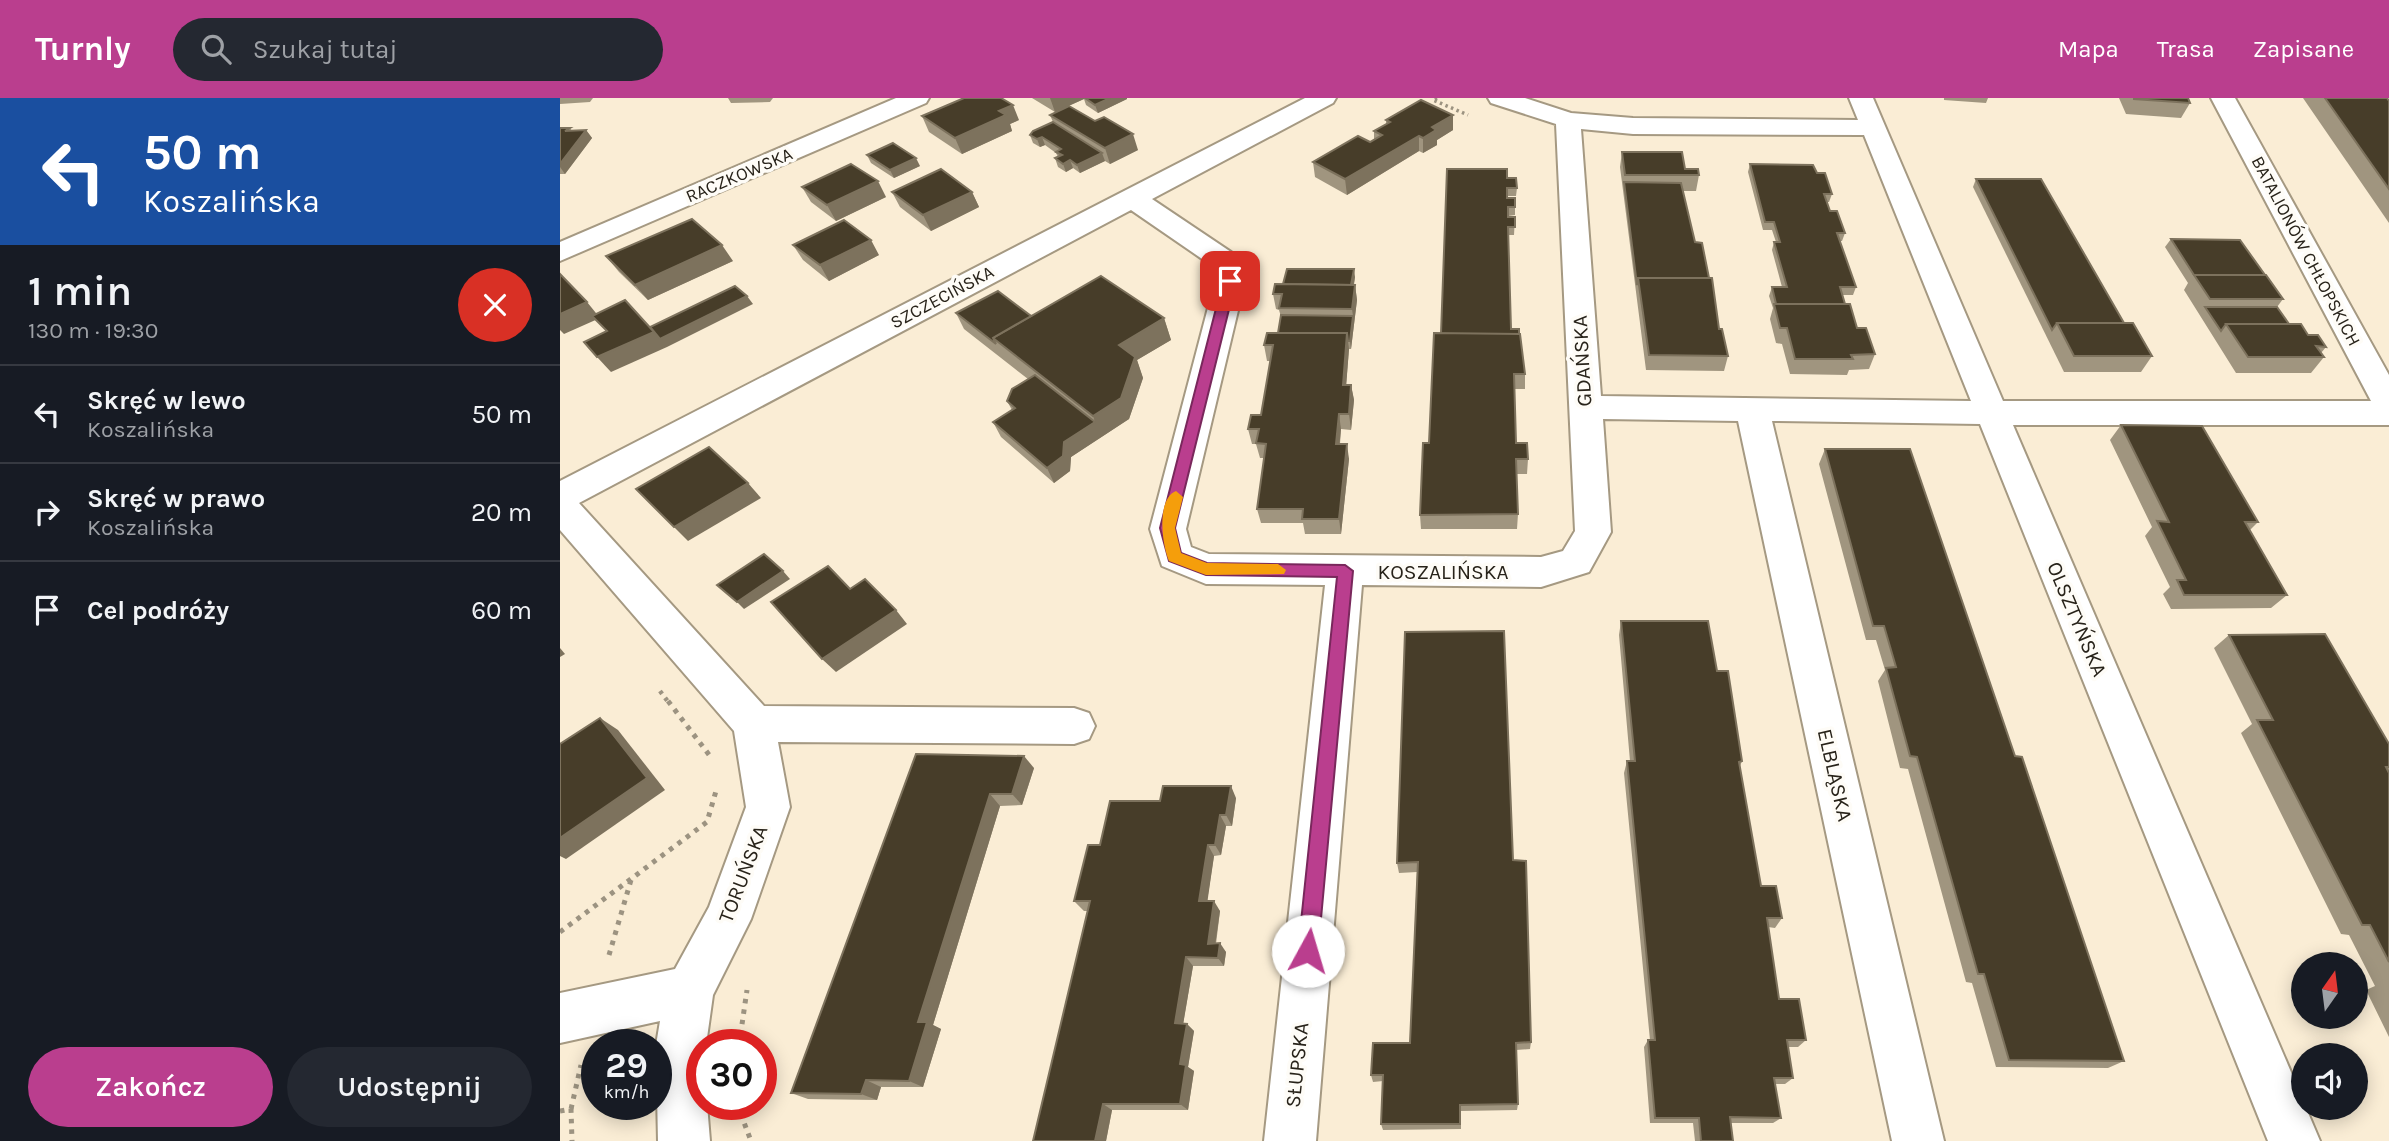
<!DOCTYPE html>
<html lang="pl">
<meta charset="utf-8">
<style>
:root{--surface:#171b24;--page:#242831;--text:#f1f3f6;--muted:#9ea1a6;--line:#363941;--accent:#ba3e8e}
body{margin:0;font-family:Karla,sans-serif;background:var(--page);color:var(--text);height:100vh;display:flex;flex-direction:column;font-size:26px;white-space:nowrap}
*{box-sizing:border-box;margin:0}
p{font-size:23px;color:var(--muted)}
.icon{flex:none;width:38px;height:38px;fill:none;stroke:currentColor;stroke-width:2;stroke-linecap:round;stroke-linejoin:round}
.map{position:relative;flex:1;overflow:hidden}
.panel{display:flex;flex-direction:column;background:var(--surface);width:560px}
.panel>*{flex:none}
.guide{background:#1a4fa0;color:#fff;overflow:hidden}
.needle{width:46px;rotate:14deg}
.tools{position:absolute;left:1731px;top:854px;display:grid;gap:14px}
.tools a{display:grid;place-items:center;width:77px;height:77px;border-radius:50%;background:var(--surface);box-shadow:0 4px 18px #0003;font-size:35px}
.speed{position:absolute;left:21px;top:931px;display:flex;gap:14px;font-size:35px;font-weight:700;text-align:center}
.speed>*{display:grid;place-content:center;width:91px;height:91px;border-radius:50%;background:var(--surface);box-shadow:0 4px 18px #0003;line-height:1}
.speed small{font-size:18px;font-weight:400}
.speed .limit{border:10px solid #d22;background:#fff;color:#111}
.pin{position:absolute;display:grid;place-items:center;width:60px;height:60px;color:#fff;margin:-30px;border-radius:14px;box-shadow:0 4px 10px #0006}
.me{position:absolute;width:77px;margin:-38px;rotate:6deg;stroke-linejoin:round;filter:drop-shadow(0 0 5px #0008)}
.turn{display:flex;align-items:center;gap:24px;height:147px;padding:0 28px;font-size:32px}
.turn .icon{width:91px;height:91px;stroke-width:2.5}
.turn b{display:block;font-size:49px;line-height:60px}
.round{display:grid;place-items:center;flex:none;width:74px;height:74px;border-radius:37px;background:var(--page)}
.overview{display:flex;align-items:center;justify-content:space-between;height:119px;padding:0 28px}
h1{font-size:42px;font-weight:600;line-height:52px}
.cta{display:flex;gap:14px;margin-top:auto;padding:14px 28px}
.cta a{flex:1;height:80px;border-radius:42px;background:var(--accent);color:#fff;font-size:28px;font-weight:600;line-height:80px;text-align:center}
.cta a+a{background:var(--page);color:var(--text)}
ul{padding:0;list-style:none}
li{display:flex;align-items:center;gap:21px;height:98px;padding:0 28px;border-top:2px solid var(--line)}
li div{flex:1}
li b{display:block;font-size:26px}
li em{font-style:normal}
header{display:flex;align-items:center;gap:42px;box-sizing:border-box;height:98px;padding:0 35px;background:var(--accent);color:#fff}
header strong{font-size:33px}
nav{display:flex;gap:38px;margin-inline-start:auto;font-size:24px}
.search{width:490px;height:63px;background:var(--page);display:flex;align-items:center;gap:18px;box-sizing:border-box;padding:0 24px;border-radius:38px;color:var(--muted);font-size:26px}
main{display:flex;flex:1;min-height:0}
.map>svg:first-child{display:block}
</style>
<header>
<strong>Turnly</strong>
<div class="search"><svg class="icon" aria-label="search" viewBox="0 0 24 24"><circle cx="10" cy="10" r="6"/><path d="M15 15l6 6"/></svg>Szukaj tutaj</div>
<nav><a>Mapa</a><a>Trasa</a><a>Zapisane</a></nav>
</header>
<main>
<section class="panel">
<div class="guide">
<div class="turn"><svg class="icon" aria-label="left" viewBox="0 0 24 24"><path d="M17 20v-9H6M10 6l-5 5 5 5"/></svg><div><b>50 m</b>Koszalińska</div></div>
</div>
<div class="overview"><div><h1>1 min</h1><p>130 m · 19:30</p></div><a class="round" style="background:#d93025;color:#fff"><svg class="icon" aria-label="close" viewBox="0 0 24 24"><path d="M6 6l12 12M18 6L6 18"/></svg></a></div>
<ul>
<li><svg class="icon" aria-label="left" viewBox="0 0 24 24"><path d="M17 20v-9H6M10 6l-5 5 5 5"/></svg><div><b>Skręć w lewo</b><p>Koszalińska</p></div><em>50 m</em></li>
<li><svg class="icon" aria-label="right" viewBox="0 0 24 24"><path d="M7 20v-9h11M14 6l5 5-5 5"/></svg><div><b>Skręć w prawo</b><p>Koszalińska</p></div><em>20 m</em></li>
<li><svg class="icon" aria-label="arrive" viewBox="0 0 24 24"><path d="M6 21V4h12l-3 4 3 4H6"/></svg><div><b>Cel podróży</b></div><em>60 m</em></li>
</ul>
<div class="cta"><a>Zakończ</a><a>Udostępnij</a></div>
</section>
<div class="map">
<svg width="1829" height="1043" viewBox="0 0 1829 1043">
<rect width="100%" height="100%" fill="#faedd5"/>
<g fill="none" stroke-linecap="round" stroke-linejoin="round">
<g stroke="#a59982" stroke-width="4">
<path id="minor" d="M745 0H776L773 5 592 101 671 154 685 183 626 431 631 449 649 456 981 459 1003 453 1015 433 996 26 931 5 928 0H965L1011 15 1073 20 1298 22 1289 0H1313L1443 303H1811L1651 0H1675L1829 277V327H1453L1743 1002V1010H1746L1760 1043H1708L1420 326 1212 323 1384 1043H1332L1178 323 1043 321 1051 434 1029 474 981 489 802 487 756 1043H704L765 487 646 486 602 468 590 431 655 183 648 165 571 112 19 405 204 608 514 610 529 615 535 628 529 641 514 646 218 644 230 709 191 821 153 897 146 947H142V1006H147L150 1043H98L96 947 100 923 0 945V895L115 871 149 809 186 709 174 633 0 432V383ZM1021 31 1073 36 1304 37 1411 303 1041 298Z"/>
</g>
<g stroke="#a59982" stroke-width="4">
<polygon id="tertiary" points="336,0 369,0 366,5 0,163 0,144"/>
</g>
<polyline stroke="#9c9381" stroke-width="3.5" stroke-dasharray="2.5 3.5" stroke-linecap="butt" points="877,0 873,2 908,17"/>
<polyline stroke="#9c9381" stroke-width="4.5" stroke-dasharray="3.5 5" stroke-linecap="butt" points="100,593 109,605"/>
<g stroke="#9c9381" stroke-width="5" stroke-dasharray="4.5 6" stroke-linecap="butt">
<polyline points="108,603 150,658"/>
<polyline points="0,834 147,724 156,693"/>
<polyline points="49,857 71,782"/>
<polyline points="179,947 187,892"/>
<polyline points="177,1006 191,1043"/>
<polyline points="11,1011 21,967"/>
<polyline points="0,1013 11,1011 12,1043"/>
</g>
<use href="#minor" fill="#fff" fill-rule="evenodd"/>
<use href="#tertiary" fill="#fff" fill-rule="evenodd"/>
</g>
<g fill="#a0957f">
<polygon points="0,0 33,0 30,4 0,6"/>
<polygon points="168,0 213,0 210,4 171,5"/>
<polygon points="472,0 567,0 567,1 538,15 526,7 524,1 495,14"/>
<polygon points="1384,0 1428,0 1426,5 1384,2"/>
<polygon points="1559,0 1628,0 1630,5 1621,20 1566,16"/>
<polygon points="1743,0 1827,0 1829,3 1829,125"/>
<polygon points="490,17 578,52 550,66 545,63 520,75 513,70 506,74 498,69 495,60 498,59 496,55 485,47 480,49 473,45 470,37 493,24"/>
<polygon points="362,18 459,22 450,26 452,33 402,56 369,34"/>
<polygon points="826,22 893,32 877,42 877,47 863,55 859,53 787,97 755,79 753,64 810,44 814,41 814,33 826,26"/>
<polygon points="0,30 10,30 12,33 26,32 32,40 5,76 0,76"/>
<polygon points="1062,54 1125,71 1139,77 1136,93 1123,93 1135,144 1159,231 1168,258 1164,273 1086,272 1060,69"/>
<polygon points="307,57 360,68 334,80 311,65"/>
<polygon points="1190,66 1257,75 1272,96 1269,104 1266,104 1270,113 1285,135 1282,143 1280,143 1296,189 1293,197 1282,197 1285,206 1297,230 1315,256 1309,271 1289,272 1287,277 1230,276 1222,246 1216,245 1210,221 1213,210 1209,198 1212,189 1222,189 1212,152 1214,144 1216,144 1212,132 1203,132 1188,74"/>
<polygon points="947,80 957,90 956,98 947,98 947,100 955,100 955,117 948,118 948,119 955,119 954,137 948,137 951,231 965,276 965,291 954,291 956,345 968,361 967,376 956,376 958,416 957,431 861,431 860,417 869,345"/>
<polygon points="1416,81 1564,225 1592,258 1581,274 1504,274 1413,89"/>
<polygon points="242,89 326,99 276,123 251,104"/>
<polygon points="332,94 412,94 419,109 371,133 340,109"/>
<polygon points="1611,141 1723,201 1717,209 1729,226 1766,249 1761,255 1764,259 1751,275 1676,275 1624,192 1628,185 1605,149"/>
<polygon points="233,147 319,157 269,183 243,162"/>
<polygon points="46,158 173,163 88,202 59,174"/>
<polygon points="795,179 794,187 795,187 797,202 791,251 789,251 786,287 791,287 794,302 791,332 781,331 780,346 789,361 781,436 745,436 743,425 701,425 697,411 704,360 700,360 696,346 692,346 688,331 701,317 710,263 707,263 704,247 718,235 721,219 719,212 716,211 713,196 723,186"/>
<polygon points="396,215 604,220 611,242 577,262 583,280 569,321 511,359 510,373 494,385 441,339 433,324 452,312 447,303 468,281 404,231"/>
<polygon points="1561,327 1698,424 1690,432 1727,497 1711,510 1611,511 1603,496 1610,489 1585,438 1592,429 1550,342"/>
<polygon points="1265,351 1455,658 1564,963 1548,970 1436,969 1412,885 1406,884 1348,671 1340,670 1318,583 1325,572 1316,542 1306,542 1259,366"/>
<polygon points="1061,523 1157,573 1182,663 1180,668 1201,788 1222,820 1215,830 1208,829 1219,901 1246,942 1238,949 1228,949 1233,980 1225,986 1215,986 1221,1020 1213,1025 1171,1025 1173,1043 1135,1043 1133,1025 1090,1025 1084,949 1088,942 1090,942 1064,675 1067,663 1070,663 1059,537"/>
<polygon points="845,534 953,762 971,944 970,951 956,952 958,1006 957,1012 901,1013 901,1031 823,1032 821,1026 823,983 813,984 811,977 850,945 857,774 839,775 837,765"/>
<polygon points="1669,537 1829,646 1829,939 1806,892 1815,888 1789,837 1781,836 1681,635 1692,626 1654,550"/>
<polygon points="356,656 474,670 462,707 440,708 373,927 381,931 363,989 321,989 317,1002 248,1001 231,995"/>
<polygon points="676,700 672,728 666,728 661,757 654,758 647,803 660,813 656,846 666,854 664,868 633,868 623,926 627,926 634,933 628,969 634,973 628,1012 552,1012 546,1043 473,1043 528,813 524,813 514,803 540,747 600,703"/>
</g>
<g fill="#7d725d">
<polygon points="490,0 524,0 524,1 495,14"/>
<polygon points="550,0 567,0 567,1 538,15 535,7"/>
<polygon points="453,7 459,22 450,26 452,33 402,56 395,40 439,13"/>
<polygon points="893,17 893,32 877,42 877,47 863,55 863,40 872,29"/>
<polygon points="26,32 32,40 5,76 0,69 0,66"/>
<polygon points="573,36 578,52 550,66 545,50"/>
<polygon points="859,38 859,53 787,97 785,81"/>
<polygon points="482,39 485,47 480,49 477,41"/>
<polygon points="542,55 545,63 520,75 517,67"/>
<polygon points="356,60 360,68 334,80 330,72"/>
<polygon points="510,62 513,70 506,74 503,66"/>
<polygon points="318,83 326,99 276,123 267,107"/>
<polygon points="412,94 419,109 371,133 363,117"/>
<polygon points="311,142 319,157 269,183 260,167"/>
<polygon points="162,147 173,163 88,202 75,187"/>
<polygon points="794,171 795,179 791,202 790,194"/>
<polygon points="795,187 797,202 791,251 790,243 793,218 792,211"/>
<polygon points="187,198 193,206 107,249 51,274 37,259 94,234"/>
<polygon points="27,204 40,220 4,236 0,232 0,216"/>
<polygon points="604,220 611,242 577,262 583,280 569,321 511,359 510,373 494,385 487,370 504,344 535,324 533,318 559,247"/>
<polygon points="787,235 789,251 785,303 783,287"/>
<polygon points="791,287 794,302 791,332 789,316"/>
<polygon points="779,316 781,331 778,361 776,346"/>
<polygon points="787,346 789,361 781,436 779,421"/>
<polygon points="188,385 201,400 128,443 114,429"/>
<polygon points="223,473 230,481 184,511 177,504"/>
<polygon points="336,512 347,526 276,574 262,561"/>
<polygon points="0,550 5,556 0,559"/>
<polygon points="40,620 58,632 105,692 6,761 0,758 0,740"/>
<polygon points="464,658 474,670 462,707 452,696"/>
<polygon points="671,688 676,700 672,728 666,717"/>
<polygon points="430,696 440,708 373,927 381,931 363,989 349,983 358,924"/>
<polygon points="660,717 666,728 661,757 655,747"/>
<polygon points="648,747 654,758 646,813 639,803"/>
<polygon points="654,803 660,813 654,855 648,846"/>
<polygon points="660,845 666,854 664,868 658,860"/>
<polygon points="626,859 633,868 622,933 615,925"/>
<polygon points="627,926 634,933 628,969 634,973 628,1012 620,1006 620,966"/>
<polygon points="306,982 321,989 317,1002 301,996"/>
<polygon points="543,1006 552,1012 546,1043 535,1043"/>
</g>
<g fill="#473d29" stroke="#7d725d" stroke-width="2">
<polygon points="404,0 441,0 453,7 439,13 446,17 395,40 362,18"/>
<polygon points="525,0 550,0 535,7"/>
<polygon points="1574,0 1628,0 1630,5 1574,1"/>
<polygon points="1765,0 1827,0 1829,3 1829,91"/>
<polygon points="861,2 893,17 872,29 876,32 863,40 859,38 785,81 753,64 798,38 810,44 822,37 814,33 830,24 826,22"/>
<polygon points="509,8 535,23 544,19 573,36 545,50 490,17"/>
<polygon points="493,24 542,55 517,67 510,62 503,66 495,60 502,57 496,54 501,51 482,39 477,41 470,37 473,33"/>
<polygon points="0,30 10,30 5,33 26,32 0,66"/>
<polygon points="333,45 356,60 330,72 307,57"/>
<polygon points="1062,54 1122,54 1125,71 1138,71 1139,77 1065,77"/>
<polygon points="291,66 318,83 267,107 242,89"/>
<polygon points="1190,66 1253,67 1257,75 1265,75 1272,96 1264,96 1270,113 1277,113 1285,135 1277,135 1296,189 1280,189 1285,206 1216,206 1212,189 1227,189 1214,144 1220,144 1214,124 1205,124"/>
<polygon points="381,71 412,94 363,117 332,94"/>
<polygon points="887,71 947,71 947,80 956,80 957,90 947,90 947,100 955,100 955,109 948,109 948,119 955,119 955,129 948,129 951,231 959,231 959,236 881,236"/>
<polygon points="1416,81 1481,81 1564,225 1497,225 1492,232"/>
<polygon points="1064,84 1121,85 1135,144 1142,145 1149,180 1078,180 1077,187"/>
<polygon points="132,121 162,147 75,187 46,158"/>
<polygon points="284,122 311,142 260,167 233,147"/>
<polygon points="1611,141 1680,142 1705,177 1634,177"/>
<polygon points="727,171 794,171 791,187 723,186"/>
<polygon points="0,176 27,204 0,216"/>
<polygon points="1634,177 1706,177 1723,201 1650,201"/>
<polygon points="541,178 604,220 559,247 575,259 561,300 533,318 433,240"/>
<polygon points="1078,180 1152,180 1159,231 1162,231 1168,258 1089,257"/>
<polygon points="715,186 795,187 792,211 719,210 722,196 713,196"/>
<polygon points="175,188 187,198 100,241 90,229"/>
<polygon points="438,193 471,218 433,240 436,246 396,215"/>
<polygon points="65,202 94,234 37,259 24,244 47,233 32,218"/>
<polygon points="1214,206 1290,206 1297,230 1306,230 1315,256 1291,257 1293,261 1235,261 1227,230 1220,230"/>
<polygon points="1645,209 1717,209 1729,226 1666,226 1661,233"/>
<polygon points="721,217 793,218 790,243 788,243 787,235 718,235"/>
<polygon points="1497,225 1573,225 1592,258 1514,258"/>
<polygon points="1666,226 1741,226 1748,237 1758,237 1766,249 1756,248 1764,259 1688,259"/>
<polygon points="707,235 787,235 783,287 791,287 789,316 779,316 776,346 787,346 779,421 742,421 743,411 697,411 706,346 696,345 699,331 688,331 691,317 701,317 713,247 704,247"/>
<polygon points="874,235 960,236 965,276 954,276 956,345 967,345 968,361 956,361 958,416 860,417 863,345 869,345"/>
<polygon points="475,277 535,324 504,344 503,358 487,370 433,324 455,310 447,303 452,291"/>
<polygon points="1561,327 1642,328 1698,424 1685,424 1727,497 1624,497 1617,482 1626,482 1597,423 1609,424"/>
<polygon points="149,349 188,385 114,429 76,391"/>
<polygon points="1265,351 1350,351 1455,658 1462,659 1564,963 1449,962 1424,876 1418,876 1357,659 1350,658 1326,570 1336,569 1324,528 1313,528"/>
<polygon points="204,456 223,473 177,504 157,487"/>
<polygon points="268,468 290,491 305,481 336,512 262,561 211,504"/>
<polygon points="1061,523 1148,523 1157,573 1168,573 1182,663 1179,664 1201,788 1216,788 1222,820 1207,820 1219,901 1239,901 1246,942 1227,942 1233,980 1214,980 1221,1020 1170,1019 1173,1043 1141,1043 1139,1020 1095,1020 1088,942 1095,942 1067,663 1075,663"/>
<polygon points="944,533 953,762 966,763 971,944 956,945 958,1006 900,1007 900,1026 821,1026 823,977 811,977 813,945 850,945 858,764 837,765 845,534"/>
<polygon points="1765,536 1829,646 1829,669 1826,669 1829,675 1829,864 1810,827 1802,827 1697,622 1713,622 1669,537"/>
<polygon points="40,620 87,680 0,740 0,646"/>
<polygon points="356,656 464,658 452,696 430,696 358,924 367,924 349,983 306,982 301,996 231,995"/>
<polygon points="603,688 671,688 666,717 660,717 655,747 648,747 639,803 654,803 648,846 660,845 658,860 626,859 615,925 627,926 620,966 626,967 620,1006 543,1006 535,1043 473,1043 530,803 514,803 528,747 540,747 550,703 600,703"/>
</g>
<polygon fill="#ba3e8e" stroke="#79285c" stroke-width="2" points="670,180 676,183 615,430 621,455 647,465 785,467 793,473 758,853 755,860 748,863 741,860 738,853 777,479 646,477 609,463 600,430 663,183"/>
<path fill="#f59e0b" d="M616 393 623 399 615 430 621 455 647 465 718 466 726 472 724 476 646 477 609 463C602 447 596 401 616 393Z"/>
<g text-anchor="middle" stroke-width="7" stroke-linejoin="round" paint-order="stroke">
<g font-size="18" fill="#28231a" stroke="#fefcf7">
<text transform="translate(179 77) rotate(-23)" y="6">RACZKOWSKA</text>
<text transform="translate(1746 153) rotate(62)" y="6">BATALIONÓW CHŁOPSKICH</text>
<text transform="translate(382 199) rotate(-28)" y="6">SZCZECIŃSKA</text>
</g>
<g font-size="21" fill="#28231a" stroke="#fefcf7">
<text transform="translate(1022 263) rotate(-93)" y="7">GDAŃSKA</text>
<text x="883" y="481">KOSZALIŃSKA</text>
<text transform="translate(1517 521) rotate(67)" y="7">OLSZTYŃSKA</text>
<text transform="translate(1275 677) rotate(77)" y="7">ELBLĄSKA</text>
<text transform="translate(183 776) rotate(-69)" y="7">TORUŃSKA</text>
<text transform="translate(737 967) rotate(-84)" y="7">SŁUPSKA</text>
</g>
</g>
</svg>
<div class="tools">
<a><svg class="needle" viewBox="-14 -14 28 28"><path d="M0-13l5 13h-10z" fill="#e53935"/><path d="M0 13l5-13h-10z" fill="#9ea1a6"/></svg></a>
<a><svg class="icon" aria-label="sound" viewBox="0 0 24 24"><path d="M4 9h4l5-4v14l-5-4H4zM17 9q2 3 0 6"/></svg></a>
</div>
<div class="speed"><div>29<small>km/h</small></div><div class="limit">30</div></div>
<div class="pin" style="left:670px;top:183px;background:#d93025"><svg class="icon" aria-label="arrive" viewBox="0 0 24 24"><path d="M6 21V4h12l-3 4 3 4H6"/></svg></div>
<svg class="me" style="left:748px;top:853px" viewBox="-20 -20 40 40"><circle r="19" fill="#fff"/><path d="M0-13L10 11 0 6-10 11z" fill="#ba3e8e"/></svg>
</div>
</main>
